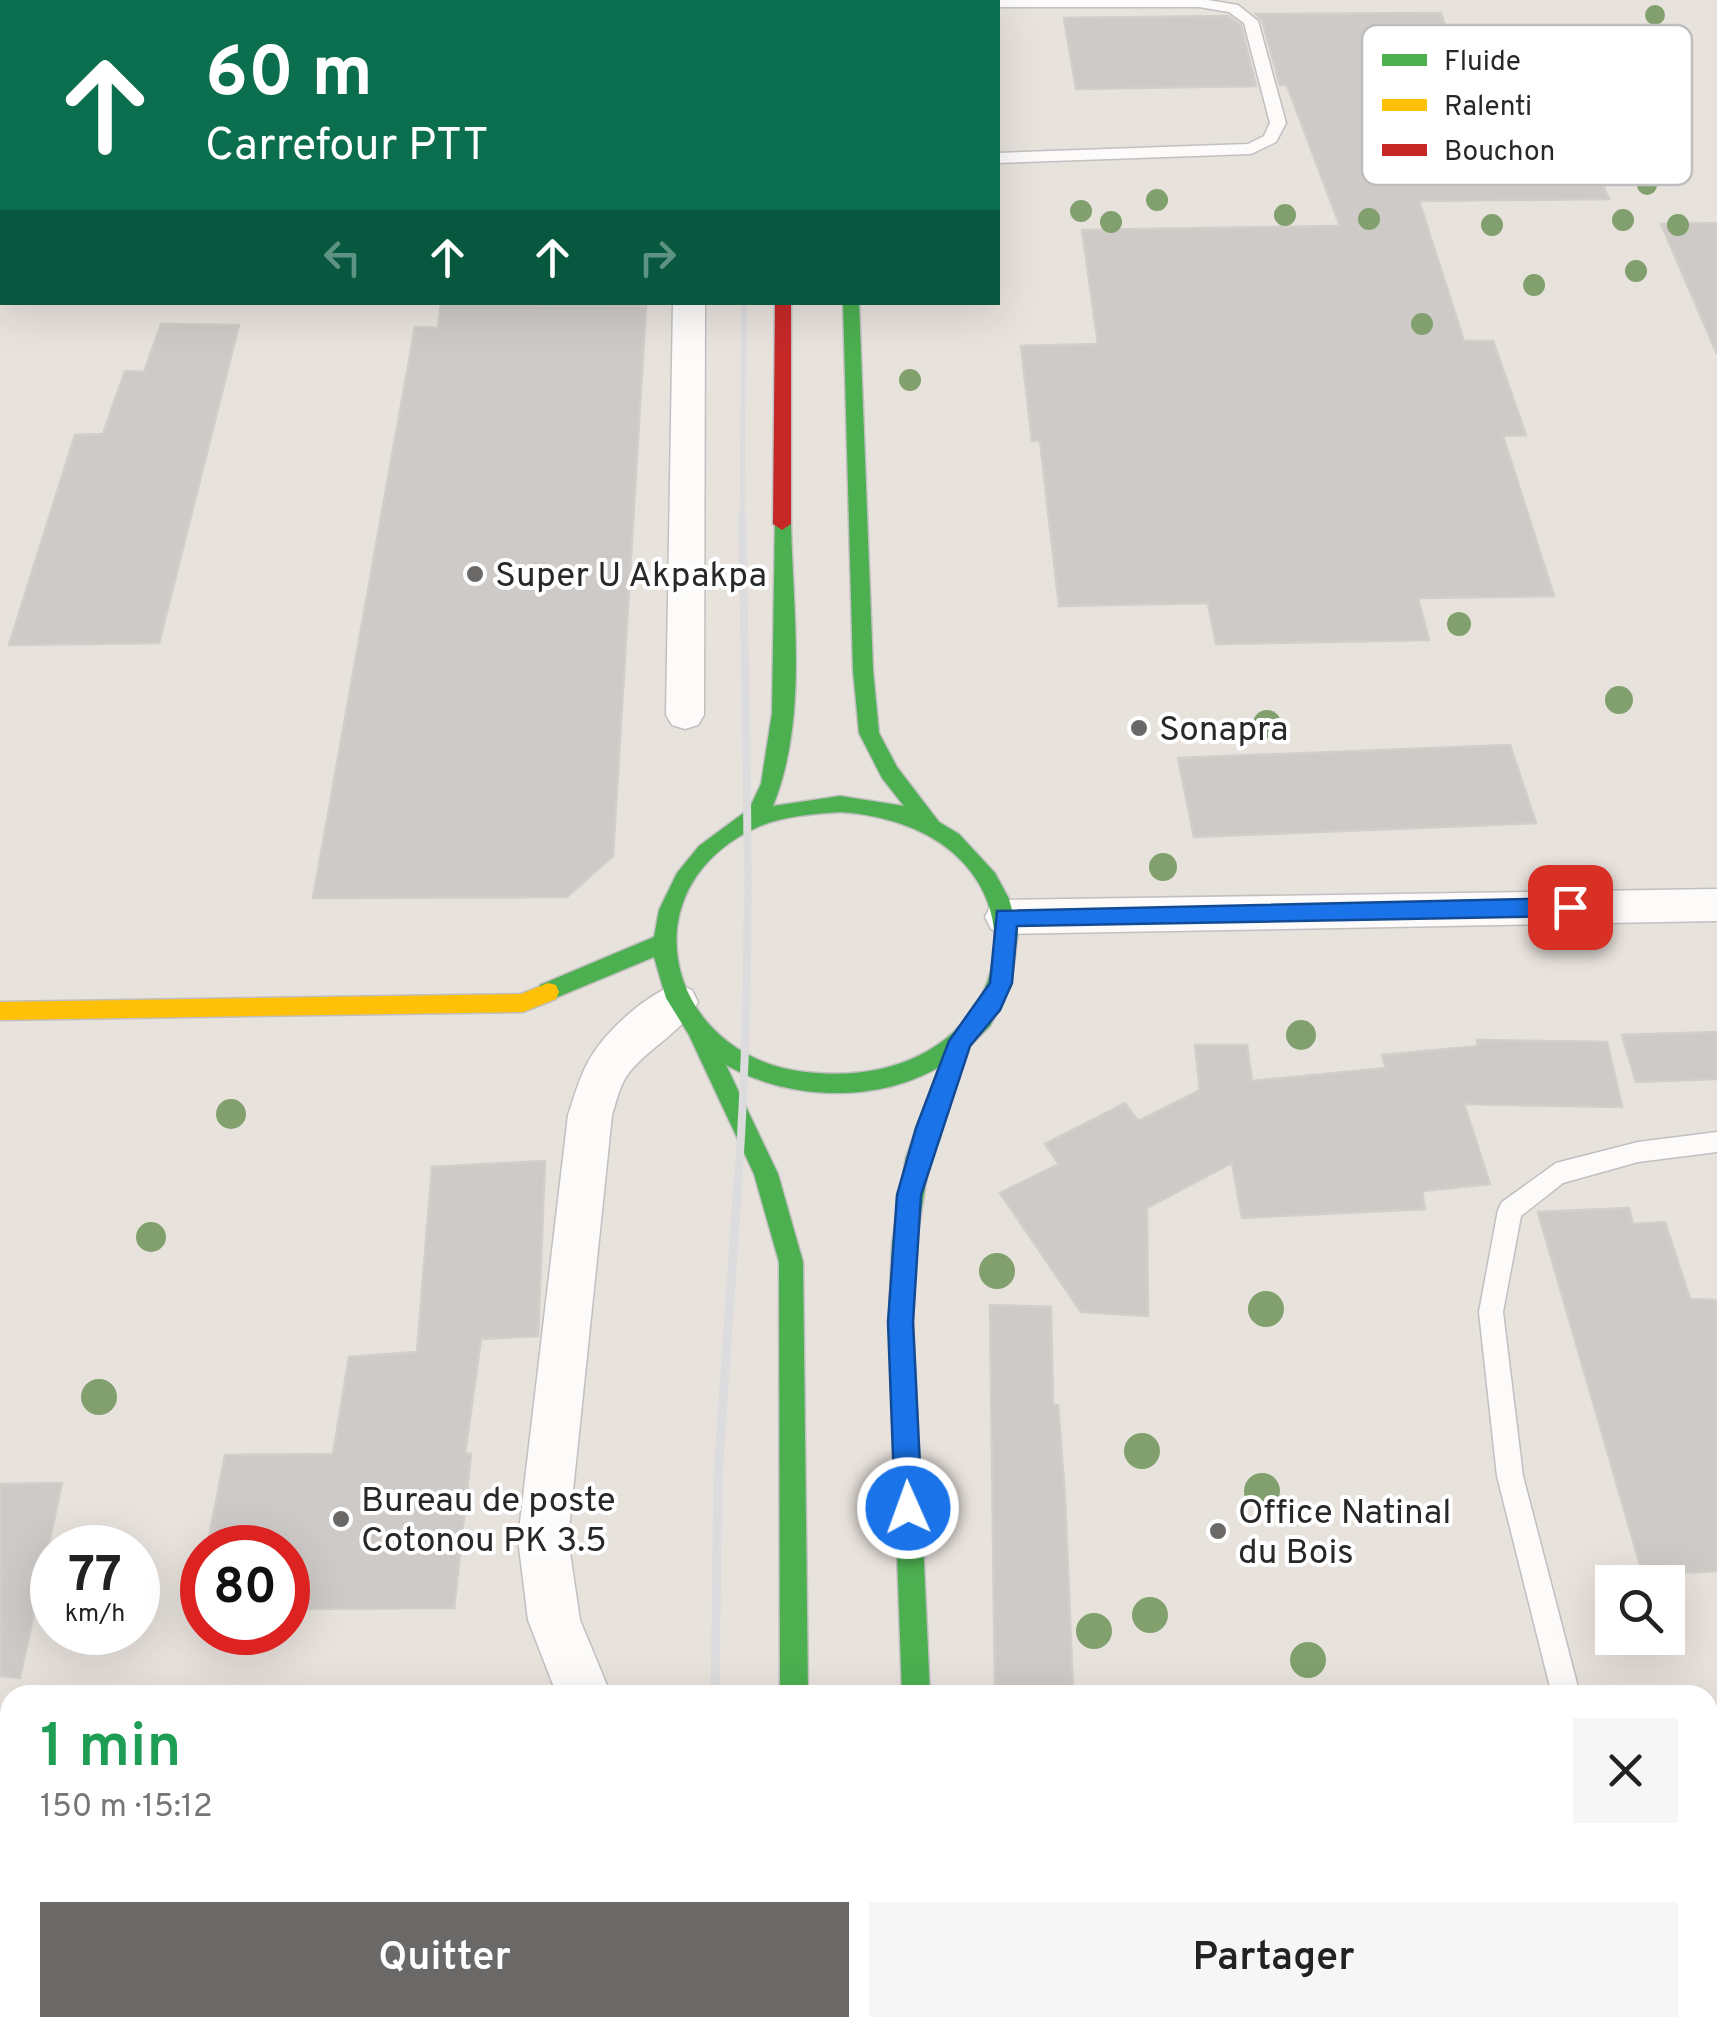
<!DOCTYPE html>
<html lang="fr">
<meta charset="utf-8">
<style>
:root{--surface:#fff;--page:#f6f6f6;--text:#222;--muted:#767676;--accent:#6b6967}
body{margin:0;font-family:Overpass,sans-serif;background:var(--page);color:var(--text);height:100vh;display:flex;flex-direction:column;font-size:38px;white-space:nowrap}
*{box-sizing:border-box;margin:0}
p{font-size:32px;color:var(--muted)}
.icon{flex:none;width:55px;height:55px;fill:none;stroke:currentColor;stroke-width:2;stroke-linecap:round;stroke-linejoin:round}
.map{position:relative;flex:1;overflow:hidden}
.details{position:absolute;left:0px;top:1685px;width:1718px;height:352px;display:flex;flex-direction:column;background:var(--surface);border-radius:30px 30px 0 0;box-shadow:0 10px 40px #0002}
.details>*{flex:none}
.guide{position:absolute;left:0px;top:0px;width:1000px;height:305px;box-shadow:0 10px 40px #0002;background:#0b6e4f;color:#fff;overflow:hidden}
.fabs{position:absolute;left:1595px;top:1565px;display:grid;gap:20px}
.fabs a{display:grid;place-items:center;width:90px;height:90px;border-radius:0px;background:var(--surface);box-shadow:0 10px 40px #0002;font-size:50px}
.speed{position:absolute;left:30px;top:1525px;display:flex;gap:20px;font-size:50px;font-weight:700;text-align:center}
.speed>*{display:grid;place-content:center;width:130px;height:130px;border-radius:50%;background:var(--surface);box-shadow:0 10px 40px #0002;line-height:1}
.speed small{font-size:25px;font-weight:400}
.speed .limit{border:15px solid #d22;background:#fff;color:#111}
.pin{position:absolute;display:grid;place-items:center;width:85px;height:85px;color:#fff;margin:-42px;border-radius:20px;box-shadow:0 5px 15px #0006}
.me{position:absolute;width:110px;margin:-55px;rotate:358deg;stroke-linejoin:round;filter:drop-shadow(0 0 8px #0008)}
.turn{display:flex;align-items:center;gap:35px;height:210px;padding:0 40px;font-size:45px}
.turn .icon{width:130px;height:130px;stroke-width:2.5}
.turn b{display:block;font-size:70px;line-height:85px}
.lanes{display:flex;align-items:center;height:95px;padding:0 40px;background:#0003;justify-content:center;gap:50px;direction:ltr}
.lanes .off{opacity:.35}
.round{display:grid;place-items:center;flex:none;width:105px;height:105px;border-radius:0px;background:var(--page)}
.summary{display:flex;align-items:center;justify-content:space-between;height:170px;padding:0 40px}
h1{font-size:60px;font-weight:600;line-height:75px;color:#1e9e55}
.primary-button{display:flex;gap:20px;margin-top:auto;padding:20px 40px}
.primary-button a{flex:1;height:115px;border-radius:0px;background:var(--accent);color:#fff;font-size:40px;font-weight:600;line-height:115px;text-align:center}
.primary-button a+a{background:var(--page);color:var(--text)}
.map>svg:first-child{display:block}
</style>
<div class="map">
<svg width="1717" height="2037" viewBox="0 0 1717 2037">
<rect width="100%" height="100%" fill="#e8e2dd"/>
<g fill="#cecac7" stroke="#d2cec9" stroke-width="2.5">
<polygon points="1441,13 1463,78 1557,76 1609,199 1419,201 1464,341 1493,341 1526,435 1503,436 1554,596 1418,598 1429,640 1216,644 1208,603 1059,606 1040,441 1032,441 1021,346 1098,344 1082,230 1340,226 1287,85 1280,85 1262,20 1256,14"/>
<polygon points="1228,16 1241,25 1256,86 1076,89 1064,18"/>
<polygon points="1717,223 1717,354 1661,224"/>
<polygon points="441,305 646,306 613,856 567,897 313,898 415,327 438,328"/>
<polygon points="161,324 239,325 159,643 9,645 75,435 103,434 125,371 144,372"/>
<polygon points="1510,745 1536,823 1194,837 1178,758"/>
<polygon points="1717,1032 1717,1079 1636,1082 1622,1035"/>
<polygon points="1477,1040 1607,1042 1622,1107 1464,1104 1490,1184 1422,1191 1425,1209 1242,1218 1232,1163 1147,1208 1148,1316 1081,1312 1000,1193 1059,1164 1045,1144 1125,1103 1138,1121 1200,1090 1195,1045 1247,1045 1252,1081 1386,1068 1382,1055 1478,1046"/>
<polygon points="545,1161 538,1336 481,1339 465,1454 471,1454 454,1608 288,1609 288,1548 207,1548 225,1455 333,1454 349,1357 417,1352 432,1167"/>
<polygon points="1629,1208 1633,1224 1665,1222 1690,1299 1717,1300 1717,1571 1643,1575 1538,1212"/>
<polygon points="990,1305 1051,1307 1053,1405 1058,1405 1065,1497 1073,1692 995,1691"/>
<polygon points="62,1483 20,1678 0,1676 0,1484"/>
</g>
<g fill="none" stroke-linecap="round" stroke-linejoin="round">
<g stroke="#c1bfbf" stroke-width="3">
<g id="lane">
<polygon points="993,0 1208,0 1238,5 1258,21 1286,123 1276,142 1251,154 998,163 998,153 1248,144 1264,136 1270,123 1244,23 1229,12 1199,7 998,7 998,2 991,2"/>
<polygon points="1717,1132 1717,1152 1638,1162 1563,1183 1521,1216 1503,1312 1523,1476 1580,1695 1552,1695 1497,1476 1479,1312 1498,1210 1502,1202 1556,1163 1638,1142"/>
<polygon points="1638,2028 1668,2028 1670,2037 1640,2037"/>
</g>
</g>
<g stroke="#c1bfbf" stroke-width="3">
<g id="street">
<polygon points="680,0 708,0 708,2 681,2"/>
<polygon points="673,302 705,302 704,715 698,725 685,729 672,725 666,715"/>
<polygon points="1717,889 1717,921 1005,934 991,929 985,917 991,905 1005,900"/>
<path d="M677 984 692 990 698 1002C683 1033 646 1048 626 1077 619 1088 616 1103 612 1115L568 1539 580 1620 611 1695H557L528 1620 518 1539 568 1115C574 1098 579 1078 588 1062 604 1032 645 995 677 984Z"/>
<rect x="602" y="2028" width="58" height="9"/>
</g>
</g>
<g stroke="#c1bfbf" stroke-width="3">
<g id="fast">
<rect x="777" y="0" width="14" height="2"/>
<rect x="836" y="0" width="14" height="2"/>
<path d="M843 302H859L873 670 879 733 897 767 939 822 959 834 995 873 1009 899 1018 932 1011 985 990 1026 969 1047 930 1157 916 1244 913 1322 930 1695H902L889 1322 892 1244 906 1157 939 1067C876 1104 788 1100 726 1065L778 1174 803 1262 808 1695H780L779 1262 754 1174 689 1035 666 998 654 957 548 1001 540 999 537 992 540 985 654 937 659 910 677 873 699 846 749 809 761 784 772 713 775 519 782 518 791 524C793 615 808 720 773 806L840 796 904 806 882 778 859 733 853 670ZM840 812C1071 828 1030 1098 805 1072 666 1056 624 887 758 827 783 816 813 814 840 812Z"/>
<rect x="781" y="2028" width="30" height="9"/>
<rect x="916" y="2028" width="30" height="9"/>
</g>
</g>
<g stroke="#c1bfbf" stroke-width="3">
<polygon id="slow" points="548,983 556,985 559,992 556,999 523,1012 0,1020 0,1002 521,994"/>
</g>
<g stroke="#c1bfbf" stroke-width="3">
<polygon id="jam" points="775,302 791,302 791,524 782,530 773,524"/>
</g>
<use href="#lane" fill="#fcfbfa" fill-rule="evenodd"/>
<use href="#street" fill="#fcfbfa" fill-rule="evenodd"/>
<use href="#fast" fill="#4caf50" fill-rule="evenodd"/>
<use href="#slow" fill="#ffc107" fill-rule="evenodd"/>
<use href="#jam" fill="#c62828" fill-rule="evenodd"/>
<polyline stroke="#dcdcde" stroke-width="5" points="742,518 744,302"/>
<path stroke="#dcdcde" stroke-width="8" d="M738 1183C754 962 746 738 742 516"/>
<g stroke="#dcdcde" stroke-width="9">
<polyline points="715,1695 718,1475 738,1181"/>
<polyline points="709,2028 709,2037"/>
</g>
</g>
<g fill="#81a06e">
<circle cx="1655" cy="15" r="10"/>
<circle cx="1647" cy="185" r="10"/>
<circle cx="1157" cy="200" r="11"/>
<circle cx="1081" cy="211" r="11"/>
<circle cx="1285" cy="215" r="11"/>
<circle cx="1369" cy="219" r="11"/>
<circle cx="1623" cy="220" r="11"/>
<circle cx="1111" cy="222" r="11"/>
<circle cx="1492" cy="225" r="11"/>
<circle cx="1678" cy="225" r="11"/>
<circle cx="1636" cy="271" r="11"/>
<circle cx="1534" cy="285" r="11"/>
<circle cx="1422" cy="324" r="11"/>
<circle cx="910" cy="380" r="11"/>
<circle cx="1459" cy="624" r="12"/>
<circle cx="1619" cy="700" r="14"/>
<circle cx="1267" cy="724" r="14"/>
<circle cx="1163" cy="867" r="14"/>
<circle cx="1301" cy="1035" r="15"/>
<circle cx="231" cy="1114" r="15"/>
<circle cx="151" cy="1237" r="15"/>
<circle cx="997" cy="1271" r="18"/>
<circle cx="1266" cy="1309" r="18"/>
<circle cx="99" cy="1397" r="18"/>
<circle cx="1142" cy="1451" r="18"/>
<circle cx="1262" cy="1491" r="18"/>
<circle cx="1150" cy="1615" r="18"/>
<circle cx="1094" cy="1631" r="18"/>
<circle cx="1308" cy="1660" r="18"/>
</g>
<polygon fill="#1a73e8" stroke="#114b97" stroke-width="2.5" points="1570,898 1581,907 1570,916 1017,926 1012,983 1000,1010 970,1046 921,1195 913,1322 922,1508 918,1518 908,1522 899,1518 895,1508 888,1322 897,1195 916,1128 949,1041 990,983 997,911"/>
<g fill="#6b6967" stroke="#fff" stroke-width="4">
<circle cx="475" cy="574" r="10"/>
<circle cx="1139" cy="728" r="10"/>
<circle cx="341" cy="1519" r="10"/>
<circle cx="1218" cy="1531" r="10"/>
</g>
<g text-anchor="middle" stroke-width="8" stroke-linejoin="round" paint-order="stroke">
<g font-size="35" fill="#282828" stroke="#fff" text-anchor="start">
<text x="495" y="586">Super U Akpakpa</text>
<text x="1159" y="740">Sonapra</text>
<text x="361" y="1511">Bureau de poste<tspan x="361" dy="40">Cotonou PK 3.5</tspan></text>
<text x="1238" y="1523">Office Natinal<tspan x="1238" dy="40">du Bois</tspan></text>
</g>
</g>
<rect x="1362" y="25" width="330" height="160" rx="15" fill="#fff" stroke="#bebebe" stroke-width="2.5"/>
<rect x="1382" y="54" width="45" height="12" fill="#4caf50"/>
<rect x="1382" y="99" width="45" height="12" fill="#ffc107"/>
<rect x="1382" y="144" width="45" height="12" fill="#c62828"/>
<g font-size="28" fill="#282828">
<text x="1444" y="70">Fluide</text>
<text x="1444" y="115">Ralenti</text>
<text x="1444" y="160">Bouchon</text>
</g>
</svg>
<div class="fabs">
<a><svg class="icon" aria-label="search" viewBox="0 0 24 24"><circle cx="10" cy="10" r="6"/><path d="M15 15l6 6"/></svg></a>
</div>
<div class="speed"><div>77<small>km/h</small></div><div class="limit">80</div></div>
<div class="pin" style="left:1570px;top:907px;background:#d93025"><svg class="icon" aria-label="arrive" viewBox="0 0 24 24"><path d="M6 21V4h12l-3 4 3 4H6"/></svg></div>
<svg class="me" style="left:908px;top:1508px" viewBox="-20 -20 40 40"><circle r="17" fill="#1a73e8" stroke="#fff" stroke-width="3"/><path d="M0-11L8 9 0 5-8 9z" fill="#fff"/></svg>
<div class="guide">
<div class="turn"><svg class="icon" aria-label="ahead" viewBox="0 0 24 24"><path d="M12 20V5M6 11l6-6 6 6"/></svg><div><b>60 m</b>Carrefour PTT</div></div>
<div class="lanes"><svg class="icon off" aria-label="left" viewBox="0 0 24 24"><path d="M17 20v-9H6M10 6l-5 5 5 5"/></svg><svg class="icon" aria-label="ahead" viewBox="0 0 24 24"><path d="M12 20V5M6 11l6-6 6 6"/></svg><svg class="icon" aria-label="ahead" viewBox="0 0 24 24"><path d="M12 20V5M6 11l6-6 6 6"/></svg><svg class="icon off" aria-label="right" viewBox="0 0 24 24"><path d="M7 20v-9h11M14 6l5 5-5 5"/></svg></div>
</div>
<section class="details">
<div class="summary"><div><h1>1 min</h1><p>150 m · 15:12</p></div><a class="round"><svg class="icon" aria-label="close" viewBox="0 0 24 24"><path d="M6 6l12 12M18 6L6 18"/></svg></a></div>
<div class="primary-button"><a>Quitter</a><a>Partager</a></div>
</section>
</div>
